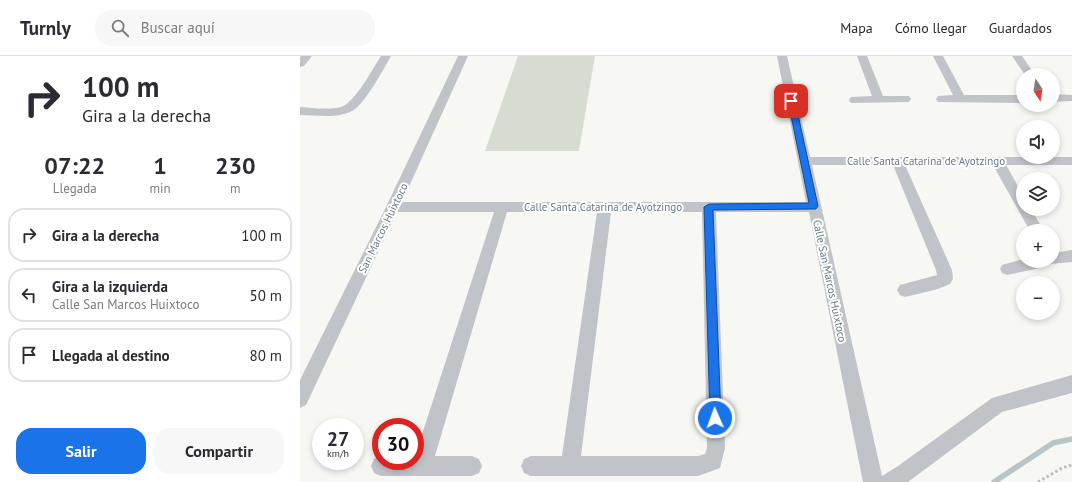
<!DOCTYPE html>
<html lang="es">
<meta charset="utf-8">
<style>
:root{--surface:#fff;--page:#f7f7f7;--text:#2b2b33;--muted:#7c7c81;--line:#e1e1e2;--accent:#1a73e8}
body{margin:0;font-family:"PT Sans",sans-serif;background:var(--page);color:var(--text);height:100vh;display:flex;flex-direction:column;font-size:15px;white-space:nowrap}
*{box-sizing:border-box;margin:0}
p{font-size:13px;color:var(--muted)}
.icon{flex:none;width:22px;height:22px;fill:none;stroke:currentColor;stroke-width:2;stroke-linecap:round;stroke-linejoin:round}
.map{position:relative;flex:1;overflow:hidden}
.drawer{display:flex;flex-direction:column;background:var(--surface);width:300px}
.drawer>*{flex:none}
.banner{background:#fff;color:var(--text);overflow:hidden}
.needle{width:26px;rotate:168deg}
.controls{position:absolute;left:716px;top:12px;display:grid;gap:8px}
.controls a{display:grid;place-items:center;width:44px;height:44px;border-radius:50%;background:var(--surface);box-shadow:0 2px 6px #0003;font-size:20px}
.speed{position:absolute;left:12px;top:362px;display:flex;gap:8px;font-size:20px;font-weight:700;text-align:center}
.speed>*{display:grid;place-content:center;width:52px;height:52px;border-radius:50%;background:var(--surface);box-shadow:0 2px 6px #0003;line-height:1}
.speed small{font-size:10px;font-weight:400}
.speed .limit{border:6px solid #d22;background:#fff;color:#111}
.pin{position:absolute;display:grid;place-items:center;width:34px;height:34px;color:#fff;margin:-17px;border-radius:8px;box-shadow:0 2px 6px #0006}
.me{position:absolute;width:44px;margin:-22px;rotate:358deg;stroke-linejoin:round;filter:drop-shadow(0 0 3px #0008)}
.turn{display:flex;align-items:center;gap:14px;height:84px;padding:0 16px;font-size:18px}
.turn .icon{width:52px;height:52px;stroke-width:2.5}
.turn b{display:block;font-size:28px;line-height:34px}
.eta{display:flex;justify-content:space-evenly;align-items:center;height:68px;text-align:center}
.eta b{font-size:24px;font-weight:800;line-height:28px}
.action{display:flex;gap:8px;margin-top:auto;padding:8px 16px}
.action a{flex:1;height:46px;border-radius:16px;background:var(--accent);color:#fff;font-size:16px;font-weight:800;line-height:46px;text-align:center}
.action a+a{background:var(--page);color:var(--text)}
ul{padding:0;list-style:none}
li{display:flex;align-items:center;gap:12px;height:54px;margin:0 8px 6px;padding:0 8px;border:2px solid var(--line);border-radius:16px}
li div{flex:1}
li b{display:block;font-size:15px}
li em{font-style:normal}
header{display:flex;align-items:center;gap:24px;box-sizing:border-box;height:56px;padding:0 20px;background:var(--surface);border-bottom:1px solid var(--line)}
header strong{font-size:19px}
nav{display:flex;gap:22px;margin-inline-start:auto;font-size:14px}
.search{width:280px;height:36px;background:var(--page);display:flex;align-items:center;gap:10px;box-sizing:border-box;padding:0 14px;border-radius:16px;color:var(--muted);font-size:15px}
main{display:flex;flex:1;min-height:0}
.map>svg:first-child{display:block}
</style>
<header>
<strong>Turnly</strong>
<div class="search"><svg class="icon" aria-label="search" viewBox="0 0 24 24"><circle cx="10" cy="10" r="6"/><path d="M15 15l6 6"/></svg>Buscar aquí</div>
<nav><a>Mapa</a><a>Cómo llegar</a><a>Guardados</a></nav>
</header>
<main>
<section class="drawer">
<div class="banner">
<div class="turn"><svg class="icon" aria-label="right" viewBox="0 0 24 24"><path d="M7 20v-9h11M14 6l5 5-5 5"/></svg><div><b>100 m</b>Gira a la derecha</div></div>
</div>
<div class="eta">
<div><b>07:22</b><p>Llegada</p></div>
<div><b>1</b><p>min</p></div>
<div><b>230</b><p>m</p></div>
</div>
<ul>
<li><svg class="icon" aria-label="right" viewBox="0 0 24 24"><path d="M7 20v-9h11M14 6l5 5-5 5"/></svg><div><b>Gira a la derecha</b></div><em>100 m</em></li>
<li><svg class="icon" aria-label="left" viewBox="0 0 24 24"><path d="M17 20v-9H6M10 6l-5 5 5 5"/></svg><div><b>Gira a la izquierda</b><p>Calle San Marcos Huixtoco</p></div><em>50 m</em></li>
<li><svg class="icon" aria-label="arrive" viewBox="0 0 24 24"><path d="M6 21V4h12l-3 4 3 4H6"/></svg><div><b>Llegada al destino</b></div><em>80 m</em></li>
</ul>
<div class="action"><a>Salir</a><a>Compartir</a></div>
</section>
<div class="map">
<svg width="772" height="426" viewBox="0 0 772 426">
<rect width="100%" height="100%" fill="#f7f7f4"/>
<polygon fill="#d7dcd3" points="218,0 295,0 279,95 185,95"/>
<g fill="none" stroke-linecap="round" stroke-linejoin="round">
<polyline stroke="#b7c5c8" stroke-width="5.5" points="694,426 753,387 772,383"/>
<polyline stroke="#babdbf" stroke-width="3" stroke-dasharray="2.5 2.5" stroke-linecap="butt" points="738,426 762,412 772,409"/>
<g fill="#c0c4c8" fill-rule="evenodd">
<polygon points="1,0 12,0 4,10 0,11 0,2"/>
<path d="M81 0H91C83 14 65 48 52 55 37 63 16 59 0 59V51C13 52 28 54 41 51 55 47 73 12 81 0Z"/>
<path d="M158 0H168L102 146H506L477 0H487L510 101H772V109H706L723 139V153H731L744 175H730L693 109H605L652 214 653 223 650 228 638 233 605 241 600 239 597 234 600 229 637 219 636 214 593 109H512L582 420 598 410 692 342 772 319V337L702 356 608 426H563L509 156H416L425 392 420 412 398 420H231L224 417 221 410 224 403 231 400H262L297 156H207L135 400H172L179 403 182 410 179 417 172 420H81L74 417 71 410 74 403 81 400V405H115V400L194 156H97L6 349 0 352V324L86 151ZM311 156H402L407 392 405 398 398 400H281Z"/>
<polygon points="557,0 567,0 583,40 609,40 611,43 609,46 551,47 549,44 551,41 572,40"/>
<polygon points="633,0 643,0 664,39 723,39 723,47 638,46 636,43 638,40 653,39"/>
<polygon points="712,0 722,0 735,19 725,19"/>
<polygon points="753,38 772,39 772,45 753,46"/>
<polygon points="772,194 772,206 751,208 745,211 707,219 702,217 700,213 702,209 723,203 723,205 753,205 753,197"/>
</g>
</g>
<polygon fill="#1a73e8" stroke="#114b97" points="491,43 495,45 518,150 516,153 413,154 421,362 419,366 415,368 411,366 410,362 404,151 409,148 509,147 488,45"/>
<g text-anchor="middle" stroke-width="4" stroke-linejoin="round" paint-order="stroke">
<g font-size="11" fill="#667985" stroke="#fff">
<text x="626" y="109">Calle Santa Catarina de Ayotzingo</text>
<text x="303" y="155">Calle Santa Catarina de Ayotzingo</text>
<text transform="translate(83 172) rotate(-64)" y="4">San Marcos Huixtoco</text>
<text transform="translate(530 225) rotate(78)" y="4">Calle San Marcos Huixtoco</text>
</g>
</g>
</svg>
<div class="controls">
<a><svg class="needle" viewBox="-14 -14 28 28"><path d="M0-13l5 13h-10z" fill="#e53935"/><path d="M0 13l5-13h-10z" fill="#7c7c81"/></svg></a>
<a><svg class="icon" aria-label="sound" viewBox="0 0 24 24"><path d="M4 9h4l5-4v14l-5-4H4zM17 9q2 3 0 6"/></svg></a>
<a><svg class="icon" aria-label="layers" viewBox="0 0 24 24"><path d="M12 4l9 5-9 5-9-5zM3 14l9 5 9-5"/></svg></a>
<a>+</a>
<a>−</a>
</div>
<div class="speed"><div>27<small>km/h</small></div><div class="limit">30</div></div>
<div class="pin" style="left:491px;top:45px;background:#d93025"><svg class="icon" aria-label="arrive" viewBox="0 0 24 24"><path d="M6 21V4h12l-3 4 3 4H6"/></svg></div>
<svg class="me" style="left:415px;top:362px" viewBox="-20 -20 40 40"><circle r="17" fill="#1a73e8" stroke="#fff" stroke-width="3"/><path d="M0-11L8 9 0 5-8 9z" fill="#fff"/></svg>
</div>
</main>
